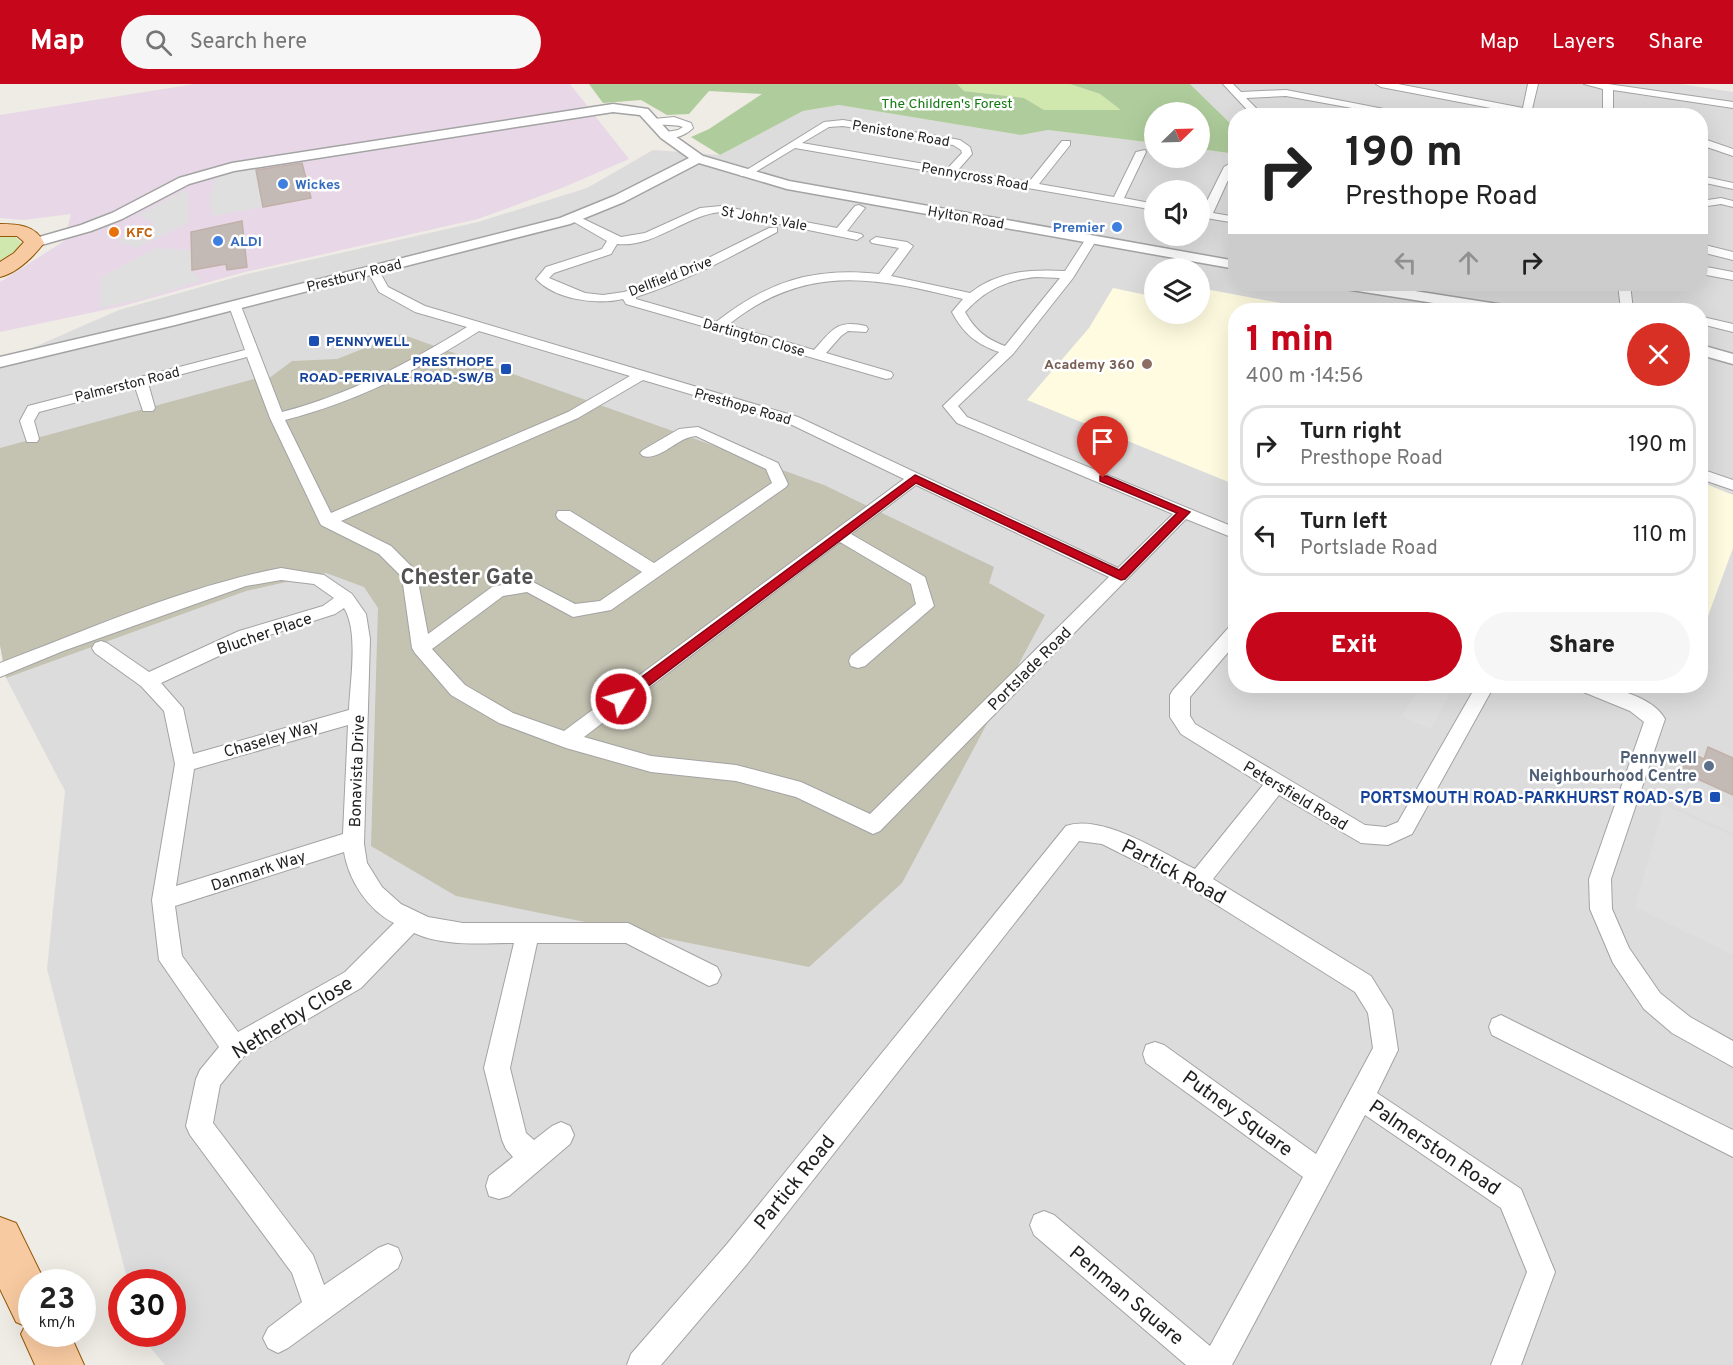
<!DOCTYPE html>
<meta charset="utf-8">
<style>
:root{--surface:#fff;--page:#f6f6f6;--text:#222;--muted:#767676;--line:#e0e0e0;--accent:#c6071b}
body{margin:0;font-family:Overpass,sans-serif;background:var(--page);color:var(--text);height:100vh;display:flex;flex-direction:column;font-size:22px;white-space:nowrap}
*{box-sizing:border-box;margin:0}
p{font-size:20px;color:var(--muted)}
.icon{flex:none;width:33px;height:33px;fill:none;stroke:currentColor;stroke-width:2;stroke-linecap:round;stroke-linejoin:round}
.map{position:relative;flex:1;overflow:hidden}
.drawer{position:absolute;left:1228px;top:219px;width:480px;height:390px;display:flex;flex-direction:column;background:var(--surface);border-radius:24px;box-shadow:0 6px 24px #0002}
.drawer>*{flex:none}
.guide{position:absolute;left:1228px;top:24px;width:480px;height:183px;border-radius:24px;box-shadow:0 6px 24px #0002;background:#fff;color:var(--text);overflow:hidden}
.needle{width:39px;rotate:67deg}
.tools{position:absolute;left:1144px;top:18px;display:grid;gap:12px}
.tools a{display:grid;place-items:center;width:66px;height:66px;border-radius:50%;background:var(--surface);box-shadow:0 6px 24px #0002;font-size:30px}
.speed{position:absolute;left:18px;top:1185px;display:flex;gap:12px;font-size:30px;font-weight:700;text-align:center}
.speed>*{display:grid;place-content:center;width:78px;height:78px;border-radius:50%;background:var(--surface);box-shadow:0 6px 24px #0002;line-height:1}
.speed small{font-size:15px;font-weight:400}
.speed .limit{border:9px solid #d22;background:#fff;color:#111}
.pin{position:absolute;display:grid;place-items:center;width:51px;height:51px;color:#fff;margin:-62px -26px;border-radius:50% 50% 50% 0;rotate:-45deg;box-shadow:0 0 6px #0007}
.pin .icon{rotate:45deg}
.me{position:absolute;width:66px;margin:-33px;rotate:53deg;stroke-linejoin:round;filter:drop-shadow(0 0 4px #0008)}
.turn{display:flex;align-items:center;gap:21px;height:126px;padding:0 18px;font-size:27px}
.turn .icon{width:78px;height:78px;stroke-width:2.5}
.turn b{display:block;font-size:42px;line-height:51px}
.lanes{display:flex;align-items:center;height:57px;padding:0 18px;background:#0003;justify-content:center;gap:30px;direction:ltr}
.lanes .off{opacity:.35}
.round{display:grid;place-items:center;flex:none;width:63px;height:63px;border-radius:32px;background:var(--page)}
.head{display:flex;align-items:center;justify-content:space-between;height:102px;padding:0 18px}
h1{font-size:36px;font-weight:800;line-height:45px;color:var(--accent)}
.button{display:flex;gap:12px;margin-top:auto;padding:12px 18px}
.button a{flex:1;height:69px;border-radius:36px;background:var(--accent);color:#fff;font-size:24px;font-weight:800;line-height:69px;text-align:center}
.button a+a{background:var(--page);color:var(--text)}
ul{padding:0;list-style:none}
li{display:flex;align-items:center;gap:18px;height:81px;margin:0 12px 9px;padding:0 6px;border:3px solid var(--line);border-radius:24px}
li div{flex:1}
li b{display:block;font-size:22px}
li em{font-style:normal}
header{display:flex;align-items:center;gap:36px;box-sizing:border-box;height:84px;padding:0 30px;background:var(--accent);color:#fff}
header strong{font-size:28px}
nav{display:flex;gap:33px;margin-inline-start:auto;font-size:21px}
.search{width:420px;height:54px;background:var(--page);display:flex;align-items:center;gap:15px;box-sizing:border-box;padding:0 21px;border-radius:33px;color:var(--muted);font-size:22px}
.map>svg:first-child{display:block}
</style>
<header>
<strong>Map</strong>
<div class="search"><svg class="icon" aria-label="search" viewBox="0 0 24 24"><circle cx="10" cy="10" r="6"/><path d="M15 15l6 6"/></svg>Search here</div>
<nav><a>Map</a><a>Layers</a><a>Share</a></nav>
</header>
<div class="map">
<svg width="1733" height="1281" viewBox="0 0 1733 1281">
<rect width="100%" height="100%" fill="#efebe5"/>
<path fill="#dddcdc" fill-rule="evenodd" d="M1190 0H1680L1733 8V1281H165L142 1254 141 1250H172V1198H128L47 885 65 707 6 594 0 561V278L119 226 247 190 478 138 587 104 653 66 720 71 803 27 839 21 1021 51 1048 46 1155 59V74H1200V65L1236 70V200H1701V32H1236V45ZM1155 106H1200V152H1155ZM1155 184H1200V230H1155ZM1236 226H1701V602H1236Z"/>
<polygon fill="#e8d8e7" points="195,0 570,0 629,75 562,104 478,135 245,188 123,222 0,248 0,198 64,157 71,130 24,136 0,134 0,31"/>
<g fill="#fefbe0">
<polygon points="1152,196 1155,196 1155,230 1200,230 1200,204 1318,226 1236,226 1236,401 1027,316 1089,244 1113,204 1146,211"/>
<polygon points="1701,398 1733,411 1733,464 1701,551"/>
</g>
<polygon fill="#c4c2b1" points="401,250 824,401 994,483 989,499 1045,531 902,799 809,883 456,812 371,762 378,524 364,503 326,489 246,507 6,594 0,561 0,364 254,295 264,298 292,277 337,275"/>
<g fill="#d0e7ad">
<polygon points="957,0 1070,0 1100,10 1122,26 1044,26 1024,14 963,7"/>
<polygon points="0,151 15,153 23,160 22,164 0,179"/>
</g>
<polygon fill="#afcd9c" points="589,0 957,0 964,7 1024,14 1044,26 1121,26 1100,10 1070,0 1190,0 1236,45 1236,70 1200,65 1200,28 1155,28 1155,59 1048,46 1021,51 839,21 803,27 720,71 691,53 709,45 762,10 709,7 689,30 667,31 641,16 603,19"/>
<g fill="#dfdfdf">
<polygon points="256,85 263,123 213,132 209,115 216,92"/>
<polygon points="182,107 188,108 189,138 136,164 117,156 155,140 138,131"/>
<polygon points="156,164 191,166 192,186 202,196 143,215 99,224 101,193"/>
<polygon points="1421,602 1454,602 1431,645 1401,632"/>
<polygon points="1677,699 1733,726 1733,749 1671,721"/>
<polygon points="1664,721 1733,752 1733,871 1635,823"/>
</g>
<g fill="#c4bab5" stroke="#c1b0a8" stroke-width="1.5">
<polygon points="302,79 311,114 263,123 256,86"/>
<polygon points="242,137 247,183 227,186 226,180 192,186 191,148"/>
<polygon points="1708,663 1733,674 1733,711 1682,688 1688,668 1704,675"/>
</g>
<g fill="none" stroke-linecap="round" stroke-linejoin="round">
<g stroke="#a3a3a3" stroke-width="2">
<g id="minor">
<polygon points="1223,0 1233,0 1241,8 1286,6 1420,32 1396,32 1286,12 1246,14 1264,32 1253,32"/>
<polygon points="1376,0 1398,0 1523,24 1528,0 1538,0 1532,25 1557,32 1533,32 1381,3"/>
<polygon points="1584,0 1608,0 1733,18 1733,24 1613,6 1613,25 1608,28 1603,25 1603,5"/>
<path d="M674 33 691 39 693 44C685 52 670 58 660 51L661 49 678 46 683 43C672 39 657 43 649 38L654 35Z"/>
<path d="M843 36 960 56 970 63 972 70 958 86 1029 98 1062 57H1070V61L1039 100 1114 113 1136 68 1145 66 1146 68 1124 114 1155 120V126L795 64 749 92H741L740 90 824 38ZM843 42 953 61 961 66 962 69 948 84 802 59 829 43Z"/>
<polygon points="1701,54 1733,65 1733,72 1701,61"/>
<polygon points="1229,80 1234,83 1213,129 1236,133 1236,139 1200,133 1200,127 1202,127 1224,83"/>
<polygon points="1701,92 1733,99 1733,105 1701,98"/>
<polygon points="1721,114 1733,117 1733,123 1721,120 1701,123 1701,117"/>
<path d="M859 121 865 124 847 147 861 150 863 152 857 156 721 128C685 131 655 164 617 160L611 170 554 189 549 194 585 209 603 211 624 208 648 201 690 183 769 144H777V148C731 173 686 197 636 213V215L716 238C768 197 814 183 879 190L899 164 872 159 870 157 876 153 907 158 913 162 891 192 970 209C998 187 1031 185 1065 187L1087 153H1095L1097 155 1073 194 1013 270 958 322 967 333 1236 444V455L1186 435 880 747 873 750 796 713 736 697 651 688 566 664 499 639 451 611 415 569 412 564 402 493 379 470 321 441 319 437 270 334 247 273 148 299 155 324 153 327H143L135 303 39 328 34 337 39 355 37 358H27L20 337 28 322 245 266 229 222 235 218 241 222 282 328C348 311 409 279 467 243L415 228 379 208 367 186 373 182 377 183 388 203 425 222 798 333 1118 484 1173 430 957 339 943 322 999 268C976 260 963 249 952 228L963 215C874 193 805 179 728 241L814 266C832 246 837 235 866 242L868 245 866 248 848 247 841 252 826 269 891 288 893 291 891 294 886 295 626 220 623 215C597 221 556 216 536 195L546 183 602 165 607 157 569 135V131L573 130 621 153 645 149 700 124 721 122 837 144 855 122ZM1036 193 1060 194 1005 262C986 255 975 246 965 228 985 206 1006 196 1036 193ZM479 247 630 292 568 328 331 429 285 336C356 318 418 286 479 247ZM643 296 788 339 904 395 564 647 513 629 465 601 432 565 503 512 527 508 573 533 611 526 786 403 788 400 778 379 698 343 679 345 643 366 640 369 643 372C661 377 677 353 696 352L766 385 772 399 654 479 570 427H558L556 431 558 435 642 488 600 517 575 520 529 496 492 503 428 550 416 487 391 462 341 437 578 334ZM916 401 1109 493 870 730 801 698 736 681 651 672 584 653 840 458 911 500 916 520 851 572 849 577 851 582 858 584 865 582 934 522 925 493 851 450Z"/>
<polygon points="1701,160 1733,168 1733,176 1701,168"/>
<polygon points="1701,182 1733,188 1733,196 1701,190"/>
<polygon points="1618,200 1630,200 1633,226 1621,226"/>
<polygon points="1703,233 1733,240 1733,248 1701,240"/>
<polygon points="1701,385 1733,396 1733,406 1701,395"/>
<path d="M281 484 324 491 352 510 366 530 370 555 364 760 367 779 382 803 401 820 428 833 463 839H628L717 883 721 891 717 899 709 902 626 859H537L510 984 526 1049 534 1056 552 1042 561 1038 570 1042 574 1051 570 1060 509 1112 499 1115 489 1112 486 1102 489 1092 513 1073 506 1065 502 1056 484 984 514 859C482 859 445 863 414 849L361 904 243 973 220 1001 213 1039 313 1171 324 1201 378 1164 388 1160 398 1164 402 1174 398 1184 288 1264 278 1269 268 1264 263 1254 268 1244 302 1218 292 1189 190 1051 186 1042 196 995 200 986 219 963 159 876 152 816 175 680 164 627 141 602 95 569 92 564 95 559 101 557 107 559 149 588 239 547 323 522 334 514 314 500 281 496 246 502 63 567 0 593V579C90 545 186 502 281 484ZM344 524C359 547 350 599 349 626L193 670 183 624 161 599 251 557 335 530ZM348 641 343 750 176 802 194 685ZM344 768C349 797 368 826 394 839L345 888 238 948 182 872 175 822Z"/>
<path d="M1236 541V559L1190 613V632L1195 640 1365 741 1386 743 1398 738 1476 602H1494L1412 750 1388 761 1361 759 1279 711 1213 795 1371 892 1392 926 1398 966 1377 1009 1521 1105 1555 1188 1521 1281H1491L1527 1188 1501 1124 1365 1031 1232 1281H1186L1034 1151 1030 1141 1034 1131 1044 1127 1054 1131 1210 1262 1303 1093 1146 979 1143 970 1146 961 1155 958 1164 961 1316 1070 1373 964 1368 929 1355 908 1190 804 1102 760 1079 757 747 1180 661 1281H627L631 1270 727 1160 1066 742C1102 729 1162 769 1195 785L1263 701 1181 650 1170 633V611L1173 606 1230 542Z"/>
<path d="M1579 602C1603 599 1652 611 1665 635L1611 795 1612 825 1629 864 1660 909 1690 933 1733 957V983L1672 949 1644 925 1613 879 1590 825 1589 795 1644 638 1630 627 1581 607Z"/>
<polygon points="1501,931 1733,1046 1733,1073 1492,951 1489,943 1492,935"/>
</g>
</g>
<g stroke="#a3a3a3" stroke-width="3">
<g id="tertiary">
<polygon points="613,20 648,25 669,48 703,72 789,97 1236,177 1236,185 787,105 699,79 624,118 570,140 175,241 0,283 0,273 167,234 560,134 614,112 689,74 661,54 640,31 613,28 234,87 189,100 122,135 91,147 34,163 27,159 29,156 81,141 112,129 179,94 232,79"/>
<polygon points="1338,200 1370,200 1504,221 1512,226 1478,226 1345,205 1340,203"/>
<polygon points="1701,261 1733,270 1733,280 1701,271"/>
</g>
</g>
<g stroke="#945706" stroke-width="2">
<g id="primary">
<path d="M0 140C17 140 36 141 44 159 33 173 17 189 0 193V178L14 169 24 158 17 152H0Z"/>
<polygon points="0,1133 16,1139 45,1198 32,1198 32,1250 70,1250 84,1281 35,1281 21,1250 25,1242 16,1238 0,1205"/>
</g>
</g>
<use href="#minor" fill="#fff" fill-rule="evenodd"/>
<use href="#tertiary" fill="#fff" fill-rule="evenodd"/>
<use href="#primary" fill="#f8caa1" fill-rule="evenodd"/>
</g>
<polygon fill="#c6071b" stroke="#810512" stroke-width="1.5" points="915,391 1119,486 1177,429 1100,397 1100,392 1107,392 1190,428 1125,495 1121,496 916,399 626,619 616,619 614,615 616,612"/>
<g fill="#3f7fe0" stroke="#fff" stroke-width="2">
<circle cx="283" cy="100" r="6"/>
<circle cx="1117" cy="143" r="6"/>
<circle cx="218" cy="157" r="6"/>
</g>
<circle fill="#e8710a" stroke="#fff" stroke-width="2" cx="114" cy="148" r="6"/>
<g fill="#1a4fb4" stroke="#fff" stroke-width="2">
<rect x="308" y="251" width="12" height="12" rx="3"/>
<rect x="500" y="279" width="12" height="12" rx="3"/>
<rect x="1709" y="707" width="12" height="12" rx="3"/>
</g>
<circle fill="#8d6e63" stroke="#fff" stroke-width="2" cx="1147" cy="280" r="6"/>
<circle fill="#5c6f8a" stroke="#fff" stroke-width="2" cx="1709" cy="682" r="6"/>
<g text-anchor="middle" stroke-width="5" stroke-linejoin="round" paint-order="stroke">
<g font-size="14" fill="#127a10" stroke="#fff">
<text x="947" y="24">The Children's Forest</text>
</g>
<g font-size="14" fill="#1f1f1f" stroke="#fff">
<text transform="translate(901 49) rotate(10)" y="5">Penistone Road</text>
<text transform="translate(975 92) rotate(10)" y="5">Pennycross Road</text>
<text transform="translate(966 133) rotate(10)" y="5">Hylton Road</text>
<text transform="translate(764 134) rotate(10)" y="5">St John's Vale</text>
<text transform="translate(354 191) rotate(-14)" y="5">Prestbury Road</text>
<text transform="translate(670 192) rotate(-21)" y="5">Dellfield Drive</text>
<text transform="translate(754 253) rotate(16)" y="5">Dartington Close</text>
<text transform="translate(127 300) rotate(-14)" y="5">Palmerston Road</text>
<text transform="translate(743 322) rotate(16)" y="5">Presthope Road</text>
</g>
<g font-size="14" font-weight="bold" fill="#366cbe" stroke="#fff" text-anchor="start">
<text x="295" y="105">Wickes</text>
<text x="1105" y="148" text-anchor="end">Premier</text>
<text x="230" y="162">ALDI</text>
</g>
<g font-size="14" font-weight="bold" fill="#c56008" stroke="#fff" text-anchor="start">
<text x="126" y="153">KFC</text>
</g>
<g font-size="14" font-weight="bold" fill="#164399" stroke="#fff" text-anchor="start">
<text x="326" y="262">PENNYWELL</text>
<text x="494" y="282" text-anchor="end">PRESTHOPE<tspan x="494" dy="16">ROAD-PERIVALE ROAD-SW/B</tspan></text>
</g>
<g font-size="14" font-weight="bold" fill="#785e54" stroke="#fff" text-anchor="end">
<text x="1135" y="285">Academy 360</text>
</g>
<g font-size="16" fill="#1f1f1f" stroke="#fff">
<text transform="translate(264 549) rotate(-19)" y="6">Blucher Place</text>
<text transform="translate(1029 584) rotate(-45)" y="6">Portslade Road</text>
<text transform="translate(271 654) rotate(-16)" y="6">Chaseley Way</text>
<text transform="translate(356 687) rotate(-88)" y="6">Bonavista Drive</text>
<text transform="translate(1296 711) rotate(31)" y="6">Petersfield Road</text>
<text transform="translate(258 786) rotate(-18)" y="6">Danmark Way</text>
</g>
<g font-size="16" font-weight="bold" fill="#4e5e75" stroke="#fff" text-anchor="end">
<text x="1697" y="679">Pennywell<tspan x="1697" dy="18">Neighbourhood Centre</tspan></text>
</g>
<g font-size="16" font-weight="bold" fill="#164399" stroke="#fff" text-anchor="end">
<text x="1703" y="719">PORTSMOUTH ROAD-PARKHURST ROAD-S/B</text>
</g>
<g font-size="20" fill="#1f1f1f" stroke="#fff">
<text transform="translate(1174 787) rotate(28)" y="7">Partick Road</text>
<text transform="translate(292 933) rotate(-32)" y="7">Netherby Close</text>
<text transform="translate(1238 1029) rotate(36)" y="7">Putney Square</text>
<text transform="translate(1435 1063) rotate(34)" y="7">Palmerston Road</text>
<text transform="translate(794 1098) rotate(-51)" y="7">Partick Road</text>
<text transform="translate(1127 1211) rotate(40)" y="7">Penman Square</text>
</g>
<g font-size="22" font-weight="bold" fill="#525252" stroke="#fff">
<text x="467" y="500">Chester Gate</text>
</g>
</g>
</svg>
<div class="tools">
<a><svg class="needle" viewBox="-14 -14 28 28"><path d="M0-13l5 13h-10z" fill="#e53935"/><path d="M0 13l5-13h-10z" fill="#767676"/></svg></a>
<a><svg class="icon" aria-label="sound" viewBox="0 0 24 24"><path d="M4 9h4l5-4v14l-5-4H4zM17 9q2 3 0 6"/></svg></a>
<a><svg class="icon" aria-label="layers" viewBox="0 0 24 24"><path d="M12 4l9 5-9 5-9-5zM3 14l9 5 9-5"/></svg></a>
</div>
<div class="speed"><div>23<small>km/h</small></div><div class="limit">30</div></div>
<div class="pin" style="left:1103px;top:394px;background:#d93025"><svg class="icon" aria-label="arrive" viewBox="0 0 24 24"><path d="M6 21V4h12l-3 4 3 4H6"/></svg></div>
<svg class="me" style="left:621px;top:615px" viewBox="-20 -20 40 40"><circle r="17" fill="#c6071b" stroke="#fff" stroke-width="3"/><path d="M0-11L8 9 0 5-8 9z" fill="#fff"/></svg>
<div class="guide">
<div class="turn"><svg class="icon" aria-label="right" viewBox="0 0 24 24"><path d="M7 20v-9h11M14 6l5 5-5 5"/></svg><div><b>190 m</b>Presthope Road</div></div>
<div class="lanes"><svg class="icon off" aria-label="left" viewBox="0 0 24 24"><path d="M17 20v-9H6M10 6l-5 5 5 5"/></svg><svg class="icon off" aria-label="ahead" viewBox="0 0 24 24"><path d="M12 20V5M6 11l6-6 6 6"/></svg><svg class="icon" aria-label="right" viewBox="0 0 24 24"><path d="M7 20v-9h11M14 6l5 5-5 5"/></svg></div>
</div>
<section class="drawer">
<div class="head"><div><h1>1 min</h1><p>400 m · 14:56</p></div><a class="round" style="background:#d93025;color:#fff"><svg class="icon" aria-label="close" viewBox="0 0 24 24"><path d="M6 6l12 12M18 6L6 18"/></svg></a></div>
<ul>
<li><svg class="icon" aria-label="right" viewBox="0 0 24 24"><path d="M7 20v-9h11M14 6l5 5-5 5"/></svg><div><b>Turn right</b><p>Presthope Road</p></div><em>190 m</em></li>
<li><svg class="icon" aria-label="left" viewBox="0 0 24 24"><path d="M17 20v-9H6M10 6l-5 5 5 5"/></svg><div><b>Turn left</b><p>Portslade Road</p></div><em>110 m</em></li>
</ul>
<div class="button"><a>Exit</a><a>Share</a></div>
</section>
</div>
